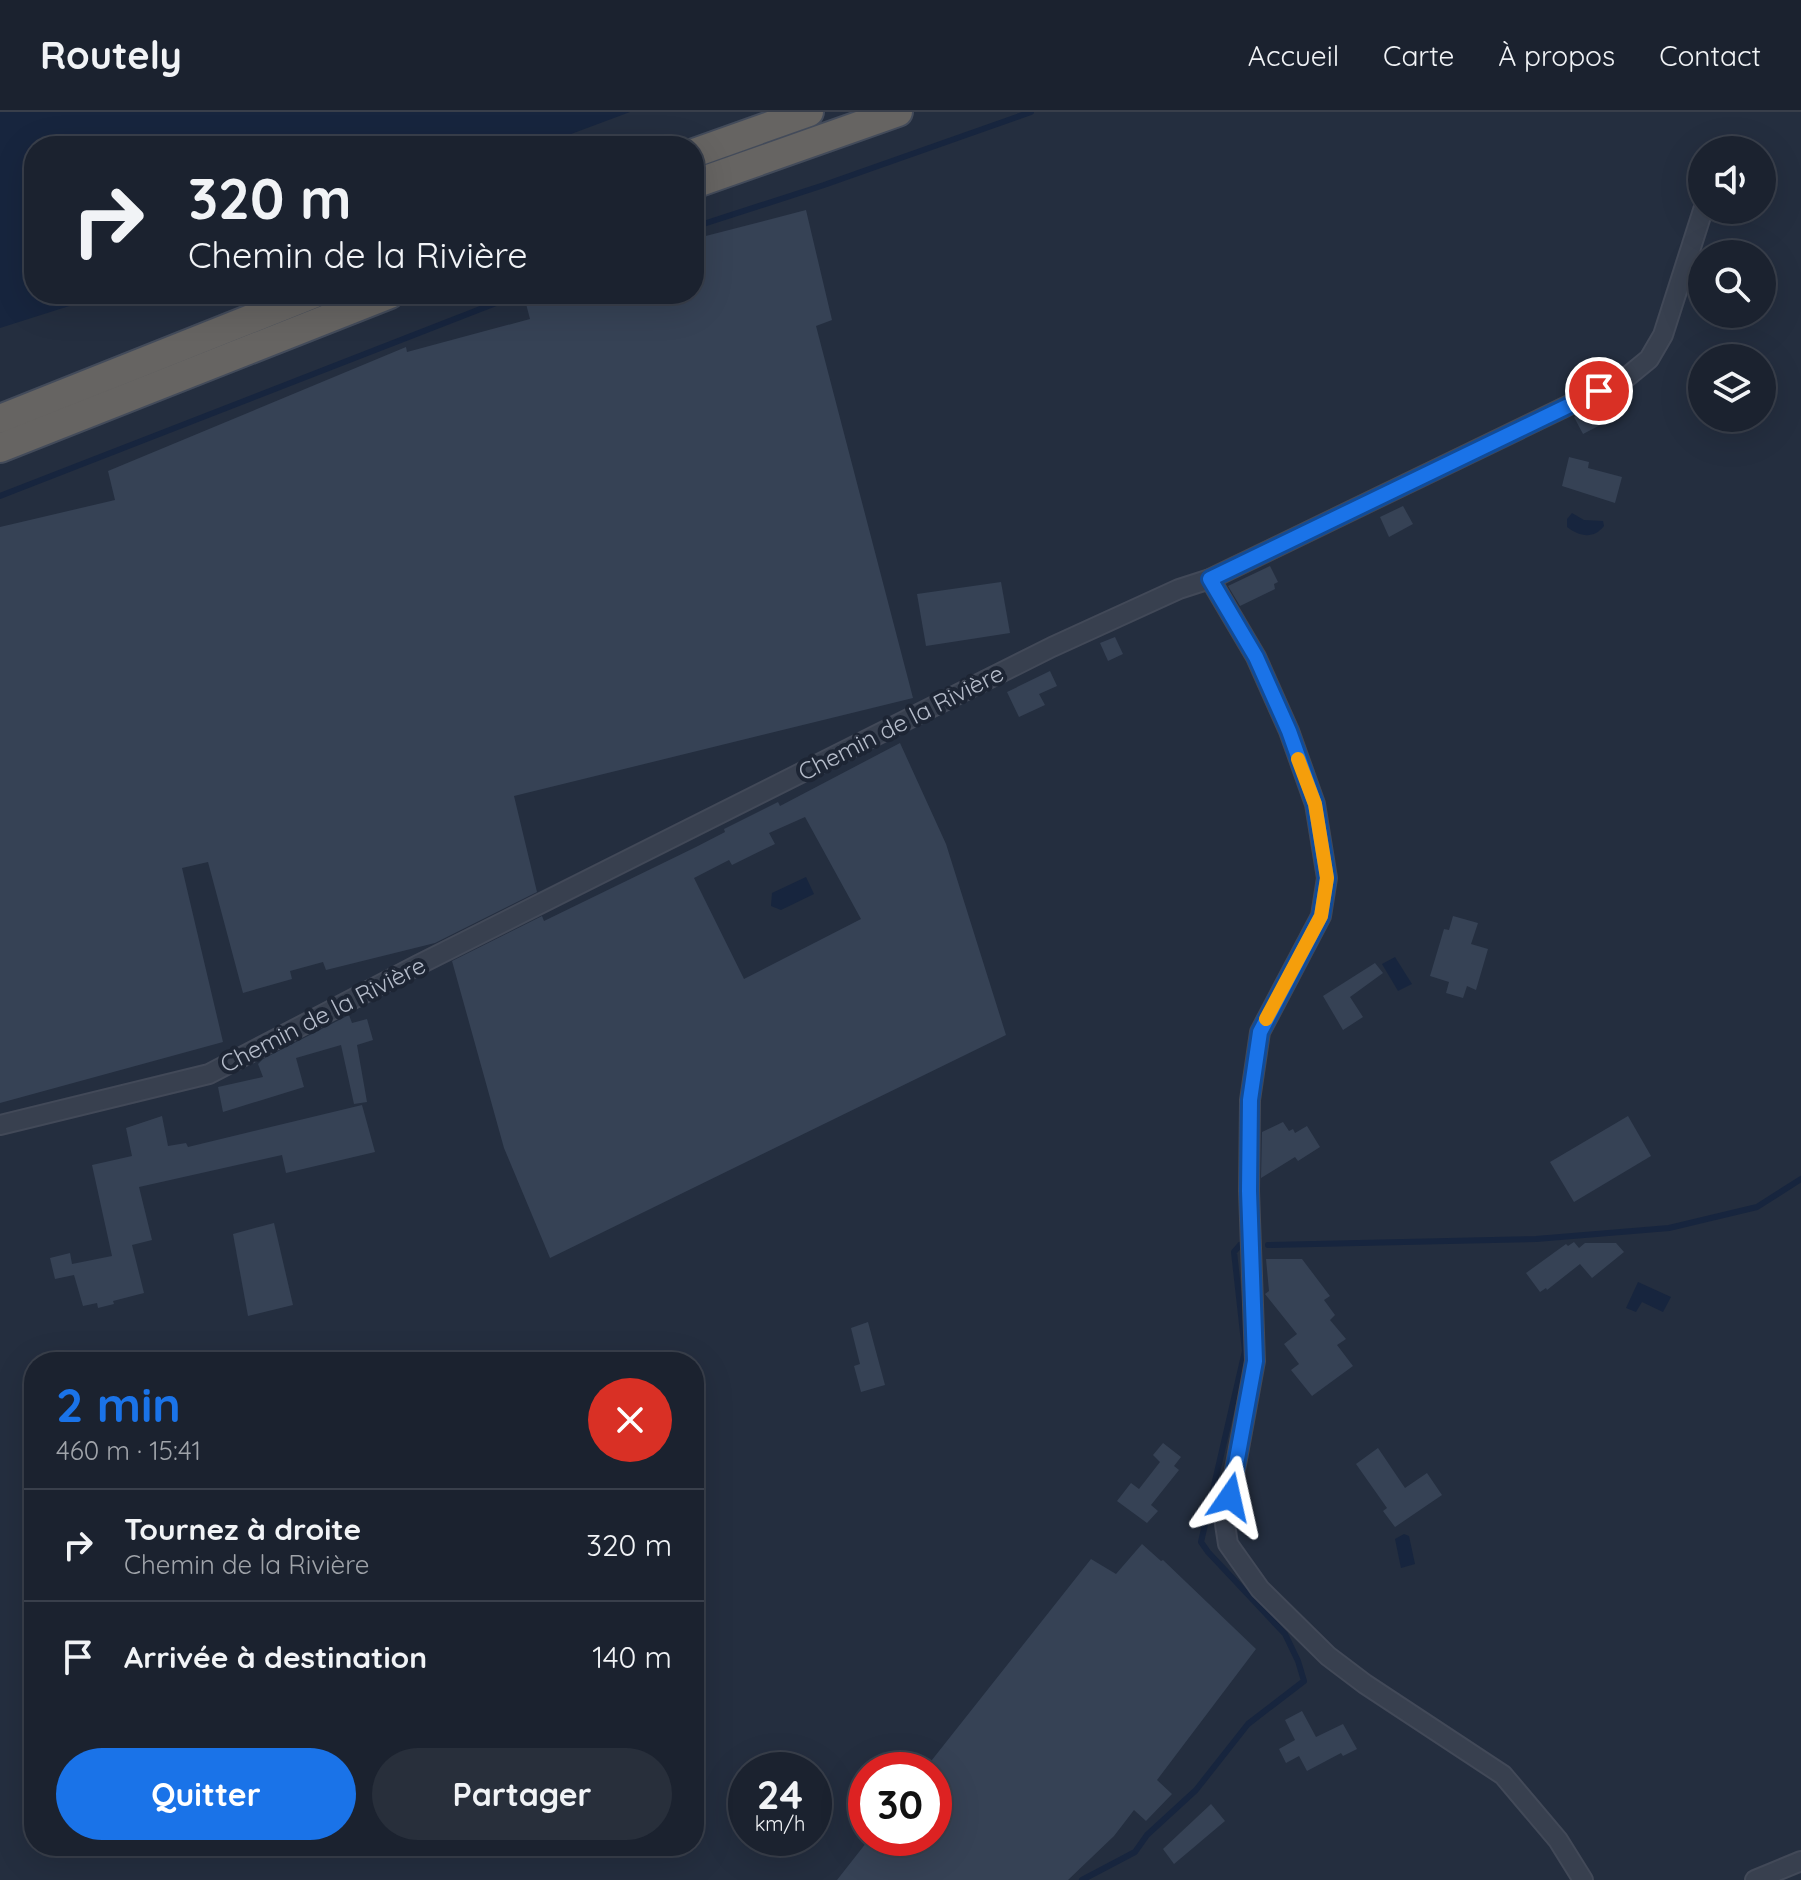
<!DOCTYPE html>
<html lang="fr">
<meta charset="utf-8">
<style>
:root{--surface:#1b222f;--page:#282f3b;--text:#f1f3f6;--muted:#a0a4aa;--line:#393f4b;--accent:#1a73e8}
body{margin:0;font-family:Quicksand,sans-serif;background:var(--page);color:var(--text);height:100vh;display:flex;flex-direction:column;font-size:30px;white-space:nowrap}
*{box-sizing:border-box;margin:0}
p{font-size:26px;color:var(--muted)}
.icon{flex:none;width:44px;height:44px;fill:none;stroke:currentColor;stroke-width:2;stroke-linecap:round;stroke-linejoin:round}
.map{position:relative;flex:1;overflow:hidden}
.sheet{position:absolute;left:24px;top:1240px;width:680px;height:504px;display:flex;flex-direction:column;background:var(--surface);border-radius:32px;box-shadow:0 8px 32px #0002,0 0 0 2px var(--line)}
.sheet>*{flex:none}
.hud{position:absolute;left:24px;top:24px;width:680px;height:168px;border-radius:32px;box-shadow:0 8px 32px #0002,0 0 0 2px var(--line);background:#1b222f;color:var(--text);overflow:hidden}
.controls{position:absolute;left:1688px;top:24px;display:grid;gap:16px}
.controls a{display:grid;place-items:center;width:88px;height:88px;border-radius:50%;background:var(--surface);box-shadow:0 8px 32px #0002,0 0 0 2px var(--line);font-size:40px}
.speed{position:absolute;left:728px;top:1640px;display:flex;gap:16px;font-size:40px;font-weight:700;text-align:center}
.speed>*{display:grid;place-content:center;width:104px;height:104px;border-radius:50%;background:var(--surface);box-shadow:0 8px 32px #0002,0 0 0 2px var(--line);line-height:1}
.speed small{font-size:20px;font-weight:400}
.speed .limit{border:12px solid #d22;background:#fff;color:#111}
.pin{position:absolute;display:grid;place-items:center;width:68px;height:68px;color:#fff;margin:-34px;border:4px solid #fff;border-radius:50%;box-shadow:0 2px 8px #0007}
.me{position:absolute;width:88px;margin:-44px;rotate:11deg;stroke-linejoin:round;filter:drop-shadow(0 0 6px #0008)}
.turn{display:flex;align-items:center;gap:28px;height:168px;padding:0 32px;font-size:36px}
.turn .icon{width:104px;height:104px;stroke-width:2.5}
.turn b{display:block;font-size:56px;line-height:68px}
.round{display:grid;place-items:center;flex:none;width:84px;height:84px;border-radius:42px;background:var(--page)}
.overview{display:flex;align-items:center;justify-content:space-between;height:136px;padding:0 32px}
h1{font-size:48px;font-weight:800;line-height:60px;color:var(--accent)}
.button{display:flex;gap:16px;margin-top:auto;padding:16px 32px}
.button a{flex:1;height:92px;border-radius:48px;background:var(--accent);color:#fff;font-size:32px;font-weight:800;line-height:92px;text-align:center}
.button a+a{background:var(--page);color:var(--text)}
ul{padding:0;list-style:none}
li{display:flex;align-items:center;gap:24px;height:112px;padding:0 32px;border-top:2px solid var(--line)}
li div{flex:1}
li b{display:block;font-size:30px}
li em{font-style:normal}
header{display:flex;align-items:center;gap:48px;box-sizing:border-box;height:112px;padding:0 40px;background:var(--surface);border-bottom:2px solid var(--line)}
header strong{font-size:38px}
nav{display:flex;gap:44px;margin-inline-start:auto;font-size:28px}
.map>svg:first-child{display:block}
</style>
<header>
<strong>Routely</strong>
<nav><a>Accueil</a><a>Carte</a><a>À propos</a><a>Contact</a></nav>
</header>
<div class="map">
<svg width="1801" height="1768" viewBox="0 0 1801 1768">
<rect width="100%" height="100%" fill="#242e3f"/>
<g fill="#17253e">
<polygon points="0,0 630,0 539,34 34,34 34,182 107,182 0,216"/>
<path d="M1572 401 1584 408 1603 409 1604 414C1594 427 1580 425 1567 415V407Z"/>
<polygon points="806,765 814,782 781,798 771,794 772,781"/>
<polygon points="1395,845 1412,872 1398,879 1382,852"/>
<polygon points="1638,1170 1671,1185 1663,1200 1642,1190 1636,1200 1626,1196"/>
<polygon points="1404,1422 1409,1424 1415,1452 1401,1456 1395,1427"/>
</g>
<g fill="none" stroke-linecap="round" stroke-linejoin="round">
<g stroke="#17253e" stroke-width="6">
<polyline points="694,115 824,73 1031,0"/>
<polyline points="0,384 519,182"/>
<polyline points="1268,1133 1536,1127 1669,1116 1757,1095 1801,1067"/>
<polyline points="1082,1768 1135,1740 1147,1723 1196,1678 1248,1612 1304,1569 1298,1549 1285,1522 1208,1440 1201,1430 1245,1239 1234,1140 1240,1133"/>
</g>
</g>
<g fill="#364255" fill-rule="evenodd">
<polygon points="806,98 832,208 816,214 913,586 514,684 537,780 435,831 326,858 323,850 290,859 292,867 243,881 208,750 182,756 223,930 0,991 0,415 115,388 108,359 406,235 407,240 530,207 525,188 551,182 694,182 694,127"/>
<polygon points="1599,292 1608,309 1583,322 1574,305"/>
<polygon points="1569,345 1589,350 1588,356 1622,365 1615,391 1562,374"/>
<polygon points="1403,394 1413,412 1389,425 1380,405"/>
<polygon points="1270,454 1278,470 1274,472 1275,477 1240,494 1228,474"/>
<polygon points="1001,470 1010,521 926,534 917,482"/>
<polygon points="1115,525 1123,542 1108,549 1100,531"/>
<polygon points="1050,559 1057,574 1039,582 1045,593 1019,605 1007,580"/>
<path d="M900 631 946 732 1006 923 550 1146 504 1036 452 849 542 804 544 809 696 735 725 720 724 717 778 690 780 694ZM805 705 861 807 744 867 694 766 729 748 732 753 775 732 769 721Z"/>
<polygon points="1453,804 1478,811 1471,832 1488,837 1476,878 1467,874 1463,886 1446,881 1449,870 1430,864 1444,817 1449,818"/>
<polygon points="1375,851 1383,861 1350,885 1363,905 1343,918 1323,884"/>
<polygon points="349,903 352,911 367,907 373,928 357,933 367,990 354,992 341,933 296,946 304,975 223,1000 218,975 263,965 258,952 263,947"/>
<polygon points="362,993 375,1040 286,1061 282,1043 139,1075 152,1128 132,1133 144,1181 113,1189 114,1192 98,1196 97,1191 83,1194 74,1163 55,1167 50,1146 70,1141 72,1152 112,1144 92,1053 132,1044 126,1016 162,1004 168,1034 186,1031 188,1035"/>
<polygon points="1628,1004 1651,1044 1574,1090 1550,1050"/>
<polygon points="1283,1010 1289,1019 1293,1017 1295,1021 1307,1014 1320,1035 1298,1049 1295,1045 1261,1066 1262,1020"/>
<polygon points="274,1111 293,1193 248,1204 233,1122"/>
<polygon points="1574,1130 1579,1136 1585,1131 1616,1131 1624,1140 1592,1166 1580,1152 1547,1178 1546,1176 1540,1180 1526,1161 1566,1132 1568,1134"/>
<polygon points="1266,1147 1302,1147 1330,1184 1324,1188 1335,1203 1330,1208 1346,1227 1337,1233 1353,1254 1312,1284 1291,1258 1299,1252 1284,1232 1297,1222 1265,1182 1269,1179"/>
<polygon points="868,1210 885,1273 861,1280 854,1254 860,1252 851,1216"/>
<polygon points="1163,1331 1181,1345 1174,1354 1179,1358 1151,1393 1158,1399 1147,1411 1117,1389 1131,1371 1139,1377 1160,1350 1153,1343"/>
<polygon points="1378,1336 1405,1376 1427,1361 1442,1383 1395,1415 1383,1399 1387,1396 1356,1352"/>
<polygon points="1142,1432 1161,1449 1163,1448 1256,1537 1157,1668 1172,1682 1146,1709 1134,1698 1114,1724 1068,1768 837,1768 870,1726 934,1726 934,1658 924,1658 1091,1447 1116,1462"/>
<polygon points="1302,1599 1316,1625 1343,1612 1357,1637 1343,1644 1341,1641 1307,1659 1299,1644 1286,1651 1279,1637 1295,1628 1285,1608"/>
<polygon points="1211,1692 1225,1709 1174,1752 1163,1737"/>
</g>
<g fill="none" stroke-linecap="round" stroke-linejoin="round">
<g stroke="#424958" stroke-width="22">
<g id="minor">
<polyline points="1723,38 1723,37"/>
<polyline points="1210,467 1256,545 1289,619 1315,692 1327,766 1321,804 1260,920 1250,988 1249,1079 1255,1249 1225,1412 1228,1432 1260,1477 1328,1544 1365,1572 1503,1663 1558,1728 1583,1768"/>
<polyline points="0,1013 209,962 418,853 1052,535 1179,477 1210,467 1627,265 1649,247 1663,223 1703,98"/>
<polyline points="1755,1768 1801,1749"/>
</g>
</g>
<g stroke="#434b5a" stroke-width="32">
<g id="trunk">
<polyline points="694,41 809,0"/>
<polyline points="694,72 898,0"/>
<polyline points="0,307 313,182"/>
<polyline points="0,336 390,182"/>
</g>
</g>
<use href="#minor" stroke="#38404f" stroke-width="18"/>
<use href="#trunk" stroke="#666462" stroke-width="28"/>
</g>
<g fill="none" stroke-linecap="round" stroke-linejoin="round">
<g stroke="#114b97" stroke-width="20">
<polyline id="route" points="1230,1385 1255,1249 1249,1079 1250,988 1260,920 1321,804 1327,766 1315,692 1289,619 1256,545 1210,467 1599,279"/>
</g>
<use href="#route" stroke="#1a73e8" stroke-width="14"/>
<polyline stroke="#f59e0b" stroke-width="14" points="1266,907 1321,804 1327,766 1315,692 1298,647"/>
</g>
<g text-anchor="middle" stroke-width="8" stroke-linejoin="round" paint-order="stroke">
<g font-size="24" fill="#b5bcca" stroke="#1d2534">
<text transform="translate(901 611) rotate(-27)" y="8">Chemin de la Rivière</text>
<text transform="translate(323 903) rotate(-27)" y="8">Chemin de la Rivière</text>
</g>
</g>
</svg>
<div class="controls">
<a><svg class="icon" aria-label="sound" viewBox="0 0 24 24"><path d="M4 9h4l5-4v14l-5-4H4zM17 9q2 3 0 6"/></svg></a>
<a><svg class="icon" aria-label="search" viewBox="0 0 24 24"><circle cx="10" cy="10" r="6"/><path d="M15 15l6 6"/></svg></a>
<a><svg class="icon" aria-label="layers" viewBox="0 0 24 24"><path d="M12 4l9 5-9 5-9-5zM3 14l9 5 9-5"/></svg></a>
</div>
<div class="speed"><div>24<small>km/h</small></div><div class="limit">30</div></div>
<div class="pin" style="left:1599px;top:279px;background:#d93025"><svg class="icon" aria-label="arrive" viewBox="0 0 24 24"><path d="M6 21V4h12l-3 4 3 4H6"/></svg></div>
<svg class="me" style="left:1230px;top:1385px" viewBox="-20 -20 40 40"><path d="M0-17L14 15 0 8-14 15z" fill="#1a73e8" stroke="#fff" stroke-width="4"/></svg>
<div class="hud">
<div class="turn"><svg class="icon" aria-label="right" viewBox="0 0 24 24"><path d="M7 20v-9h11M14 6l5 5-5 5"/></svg><div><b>320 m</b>Chemin de la Rivière</div></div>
</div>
<section class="sheet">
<div class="overview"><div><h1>2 min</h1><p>460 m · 15:41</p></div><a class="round" style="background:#d93025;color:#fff"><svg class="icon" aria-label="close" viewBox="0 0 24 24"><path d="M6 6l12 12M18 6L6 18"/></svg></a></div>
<ul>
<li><svg class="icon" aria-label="right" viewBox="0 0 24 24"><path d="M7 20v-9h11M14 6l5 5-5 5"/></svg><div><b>Tournez à droite</b><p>Chemin de la Rivière</p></div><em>320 m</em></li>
<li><svg class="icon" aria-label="arrive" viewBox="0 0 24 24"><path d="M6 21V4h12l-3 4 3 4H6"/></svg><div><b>Arrivée à destination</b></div><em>140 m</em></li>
</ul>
<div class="button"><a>Quitter</a><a>Partager</a></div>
</section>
</div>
